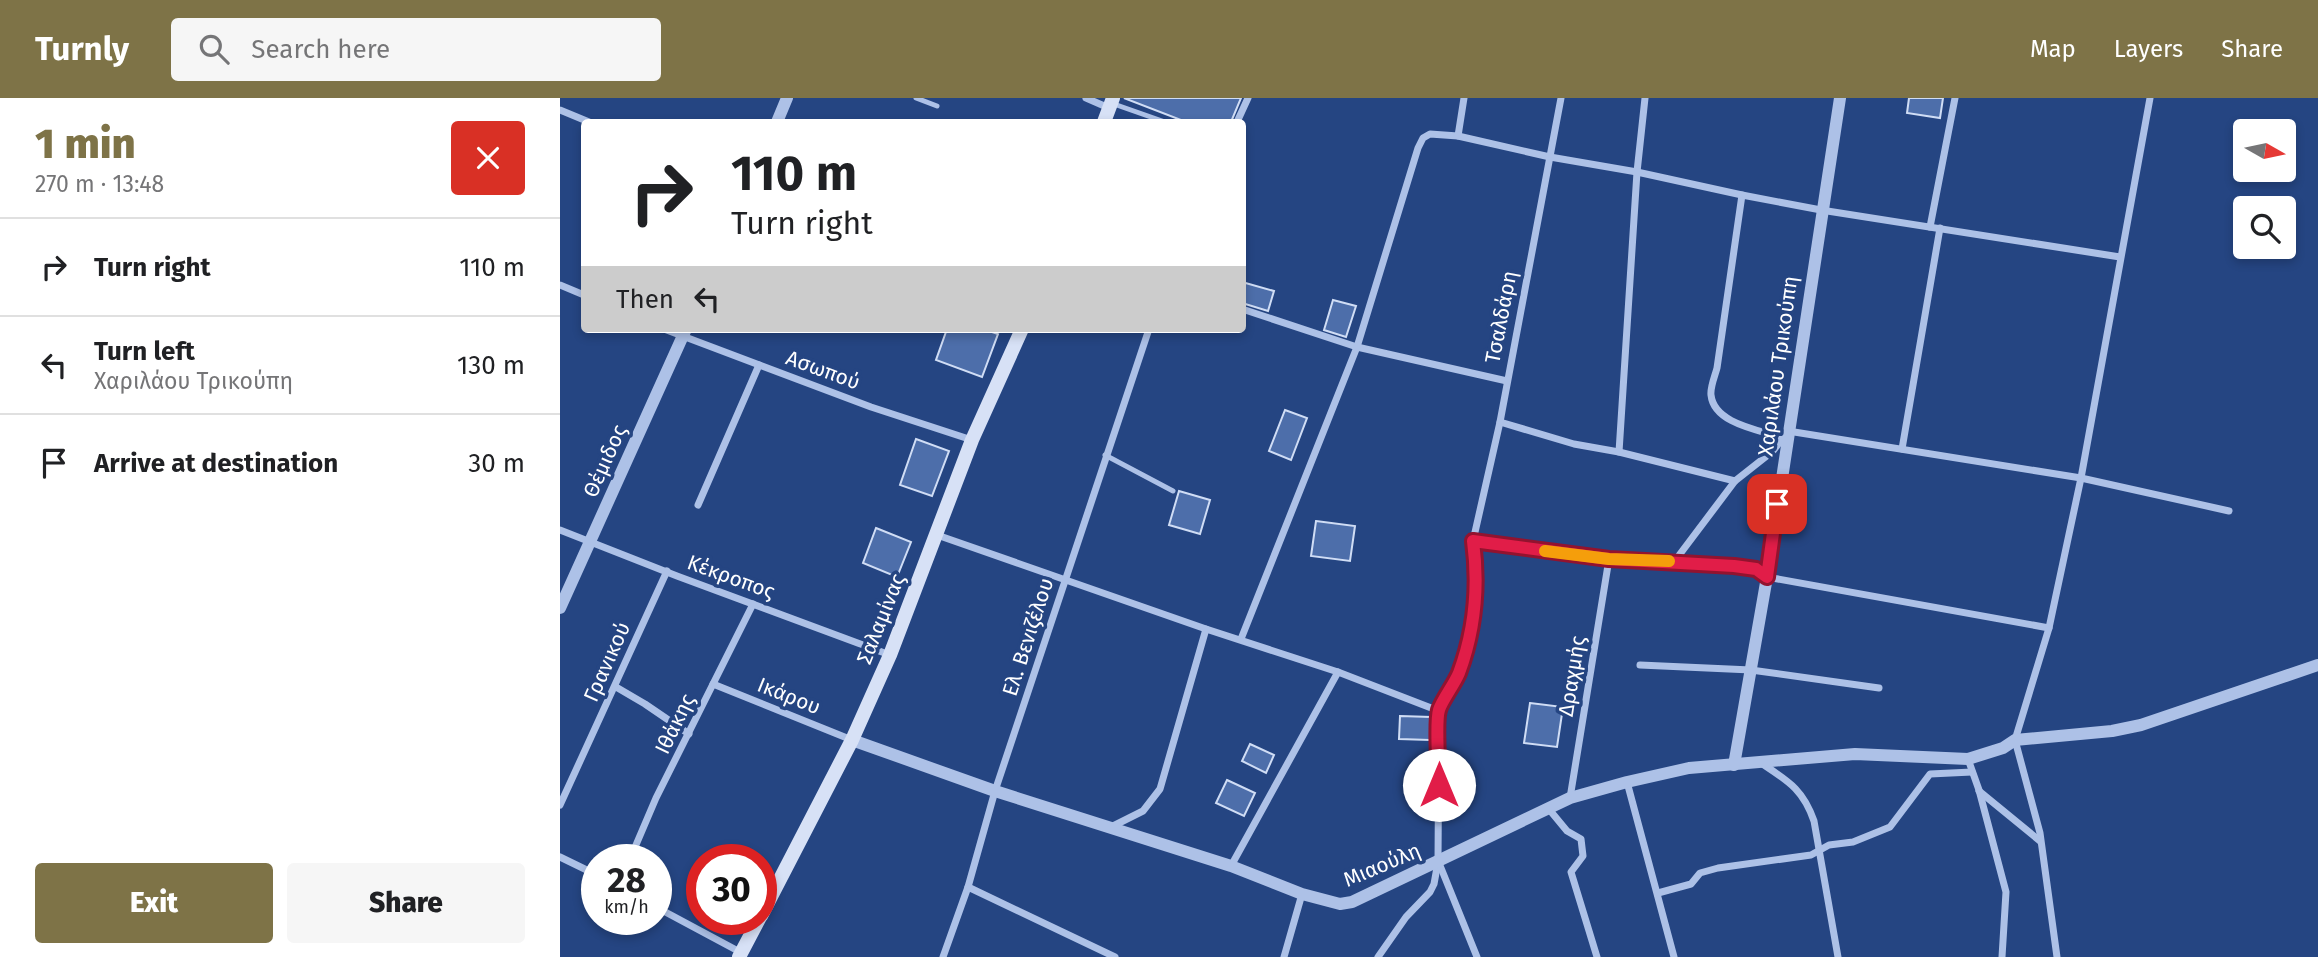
<!DOCTYPE html>
<meta charset="utf-8">
<style>
:root{--surface:#fff;--page:#f6f6f6;--text:#202124;--muted:#757577;--line:#e0e0e0;--accent:#7e7347}
body{margin:0;font-family:"Fira Sans",sans-serif;background:var(--page);color:var(--text);height:100vh;display:flex;flex-direction:column;font-size:26px;white-space:nowrap}
*{box-sizing:border-box;margin:0}
p{font-size:23px;color:var(--muted)}
.icon{flex:none;width:38px;height:38px;fill:none;stroke:currentColor;stroke-width:2;stroke-linecap:round;stroke-linejoin:round}
.map{position:relative;flex:1;overflow:hidden}
.panel{display:flex;flex-direction:column;background:var(--surface);width:560px}
.panel>*{flex:none}
.banner{position:absolute;left:21px;top:21px;width:665px;height:214px;border-radius:7px;box-shadow:0 4px 10px #0003;background:#fff;color:var(--text);overflow:hidden}
.needle{width:46px;rotate:99deg}
.buttons{position:absolute;left:1673px;top:21px;display:grid;gap:14px}
.buttons a{display:grid;place-items:center;width:63px;height:63px;border-radius:7px;background:var(--surface);box-shadow:0 4px 10px #0003;font-size:35px}
.speed{position:absolute;left:21px;top:746px;display:flex;gap:14px;font-size:35px;font-weight:700;text-align:center}
.speed>*{display:grid;place-content:center;width:91px;height:91px;border-radius:50%;background:var(--surface);box-shadow:0 4px 10px #0003;line-height:1}
.speed small{font-size:18px;font-weight:400}
.speed .limit{border:10px solid #d22;background:#fff;color:#111}
.pin{position:absolute;display:grid;place-items:center;width:60px;height:60px;color:#fff;margin:-30px;border-radius:14px;box-shadow:0 4px 10px #0006}
.me{position:absolute;width:77px;margin:-38px;rotate:0deg;stroke-linejoin:round;filter:drop-shadow(0 0 5px #0008)}
.turn{display:flex;align-items:center;gap:24px;height:147px;padding:0 35px;font-size:32px}
.turn .icon{width:91px;height:91px;stroke-width:2.5}
.turn b{display:block;font-size:49px;line-height:60px}
.then{display:flex;align-items:center;height:66px;padding:0 35px;background:#0003;gap:14px;font-size:26px}
.round{display:grid;place-items:center;flex:none;width:74px;height:74px;border-radius:7px;background:var(--page)}
.overview{display:flex;align-items:center;justify-content:space-between;height:119px;padding:0 35px}
h1{font-size:42px;font-weight:800;line-height:52px;color:var(--accent)}
.action{display:flex;gap:14px;margin-top:auto;padding:14px 35px}
.action a{flex:1;height:80px;border-radius:7px;background:var(--accent);color:#fff;font-size:28px;font-weight:800;line-height:80px;text-align:center}
.action a+a{background:var(--page);color:var(--text)}
ul{padding:0;list-style:none}
li{display:flex;align-items:center;gap:21px;height:98px;padding:0 35px;border-top:2px solid var(--line)}
li div{flex:1}
li b{display:block;font-size:26px}
li em{font-style:normal}
header{display:flex;align-items:center;gap:42px;box-sizing:border-box;height:98px;padding:0 35px;background:var(--accent);color:#fff}
header strong{font-size:33px}
nav{display:flex;gap:38px;margin-inline-start:auto;font-size:24px}
.search{width:490px;height:63px;background:var(--page);display:flex;align-items:center;gap:18px;box-sizing:border-box;padding:0 24px;border-radius:7px;color:var(--muted);font-size:26px}
main{display:flex;flex:1;min-height:0}
.map>svg:first-child{display:block}
</style>
<header>
<strong>Turnly</strong>
<div class="search"><svg class="icon" aria-label="search" viewBox="0 0 24 24"><circle cx="10" cy="10" r="6"/><path d="M15 15l6 6"/></svg>Search here</div>
<nav><a>Map</a><a>Layers</a><a>Share</a></nav>
</header>
<main>
<section class="panel">
<div class="overview"><div><h1>1 min</h1><p>270 m · 13:48</p></div><a class="round" style="background:#d93025;color:#fff"><svg class="icon" aria-label="close" viewBox="0 0 24 24"><path d="M6 6l12 12M18 6L6 18"/></svg></a></div>
<ul>
<li><svg class="icon" aria-label="right" viewBox="0 0 24 24"><path d="M7 20v-9h11M14 6l5 5-5 5"/></svg><div><b>Turn right</b></div><em>110 m</em></li>
<li><svg class="icon" aria-label="left" viewBox="0 0 24 24"><path d="M17 20v-9H6M10 6l-5 5 5 5"/></svg><div><b>Turn left</b><p>Χαριλάου Τρικούπη</p></div><em>130 m</em></li>
<li><svg class="icon" aria-label="arrive" viewBox="0 0 24 24"><path d="M6 21V4h12l-3 4 3 4H6"/></svg><div><b>Arrive at destination</b></div><em>30 m</em></li>
</ul>
<div class="action"><a>Exit</a><a>Share</a></div>
</section>
<div class="map">
<svg width="1758" height="859" viewBox="0 0 1758 859">
<rect width="100%" height="100%" fill="#254582"/>
<g fill="#4d6eaa" stroke="#d0ddf5" stroke-width="2">
<polygon points="564,0 681,0 671,24 626,24"/>
<polygon points="1349,0 1383,0 1380,20 1347,15"/>
<polygon points="682,184 714,193 708,213 682,205"/>
<polygon points="773,202 796,208 786,239 764,232"/>
<polygon points="387,231 423,231 438,236 422,279 376,262"/>
<polygon points="725,312 747,320 731,362 709,353"/>
<polygon points="356,341 389,353 372,398 340,387"/>
<polygon points="619,393 650,402 640,436 609,427"/>
<polygon points="756,423 795,428 790,463 751,458"/>
<polygon points="316,430 351,444 337,479 303,465"/>
<polygon points="970,605 1003,609 997,649 964,645"/>
<polygon points="840,618 871,619 870,642 839,641"/>
<polygon points="690,646 714,657 706,675 682,663"/>
<polygon points="667,682 695,695 684,718 656,705"/>
</g>
<g fill="none" stroke-linecap="round" stroke-linejoin="round">
<g stroke="#adc1e7" stroke-width="5">
<polyline points="356,0 377,8"/>
<polyline points="551,5 605,24"/>
<polyline points="545,357 613,393"/>
</g>
<g stroke="#adc1e7" stroke-width="7">
<polyline points="526,0 549,10"/>
<polyline points="0,12 29,24"/>
<polyline points="677,24 688,0"/>
<polyline points="898,38 904,0"/>
<path d="M1182 97 1157 270C1155 278 1150 289 1151 297 1154 326 1200 332 1223 340"/>
<polyline points="1370,129 1395,0"/>
<polyline points="0,187 24,197"/>
<polyline points="682,211 797,249 947,283"/>
<polyline points="104,231 311,309 412,342"/>
<polyline points="940,324 1014,346 1059,354 1175,383 1213,353 1228,333 1521,380 1669,413"/>
<polyline points="1342,351 1380,130"/>
<polyline points="1059,354 1077,74 1085,0"/>
<polyline points="138,407 199,267"/>
<polyline points="0,432 117,478 330,557"/>
<polyline points="377,437 646,531 778,574 879,613 878,764 874,786 870,794 846,819 818,859"/>
<path d="M913 443C971 451 1061 470 1117 460L1175 383"/>
<polyline points="1102,463 1196,471 1207,479 1489,530"/>
<polyline points="681,541 797,249 858,50 863,40 870,36 898,38 990,59 1077,74 1182,97 1261,112 1560,159"/>
<polyline points="1080,567 1191,572 1319,590"/>
<polyline points="153,586 292,642"/>
<polyline points="56,589 85,606 129,636"/>
<polyline points="879,613 892,591 899,573 914,527 914,499 917,484 913,443 940,324 1001,0"/>
<polyline points="1408,661 1419,692 1446,794 1442,859"/>
<path d="M1201 665C1228 683 1243 691 1254 723L1278 859"/>
<polyline points="1067,684 1114,859"/>
<polyline points="1419,693 1480,743"/>
<polyline points="1010,700 1049,461"/>
<polyline points="0,707 107,473"/>
<polyline points="988,710 1007,733 1021,741 1023,758 1011,774 1037,859"/>
<polyline points="551,729 583,713 600,691 646,531"/>
<polyline points="0,759 37,777"/>
<polyline points="70,761 96,700 193,506"/>
<polyline points="879,765 917,859"/>
<polyline points="671,768 778,574"/>
<polyline points="408,789 555,859"/>
<polyline points="1098,795 1131,786 1140,775 1158,770 1251,757 1269,747 1293,744 1330,729 1370,676 1412,674"/>
<polyline points="96,809 180,854"/>
<polyline points="383,859 408,789 435,693 589,231"/>
<polyline points="724,859 742,796"/>
<polyline points="1497,859 1480,735 1455,642 1489,530 1521,380 1590,0"/>
</g>
<g stroke="#adc1e7" stroke-width="12">
<polyline points="217,24 227,0"/>
<polyline points="0,510 126,231"/>
<polyline points="292,642 435,693 671,768 742,796 780,806 792,804 1010,700 1067,684 1129,670 1295,656 1408,661 1443,650 1455,642 1552,633 1581,627 1758,567"/>
<polyline points="1174,667 1207,479 1280,0"/>
</g>
<g stroke="#d7e1f6" stroke-width="14">
<polyline points="544,24 553,0"/>
<polyline points="201,818 292,642 330,557 412,342 462,231"/>
<polyline points="179,859 199,821"/>
</g>
</g>
<g fill="none" stroke-linecap="round" stroke-linejoin="round">
<g stroke="#92132f" stroke-width="18">
<path id="route" d="M879 687C879 672 875 625 879 612 882 602 894 587 899 575 915 532 919 488 913 443L1049 461 1174 468 1196 471 1207 479 1217 406"/>
</g>
<use href="#route" stroke="#e11d48" stroke-width="12"/>
<polyline stroke="#f59e0b" stroke-width="12" points="985,453 1049,461 1109,463"/>
</g>
<g text-anchor="middle" stroke-width="7" stroke-linejoin="round" paint-order="stroke">
<g font-size="21" fill="#fff" stroke="#254582">
<text transform="translate(941 219) rotate(-79)" y="7">Τσαλδάρη</text>
<text transform="translate(1218 268) rotate(-82)" y="7">Χαριλάου Τρικούπη</text>
<text transform="translate(263 272) rotate(20)" y="7">Ασωπού</text>
<text transform="translate(45 363) rotate(-66)" y="7">Θέμιδος</text>
<text transform="translate(171 479) rotate(20)" y="7">Κέκροπος</text>
<text transform="translate(321 521) rotate(-68)" y="7">Σαλαμίνας</text>
<text transform="translate(468 539) rotate(-72)" y="7">Ελ. Βενιζέλου</text>
<text transform="translate(47 564) rotate(-66)" y="7">Γρανικού</text>
<text transform="translate(1012 578) rotate(-81)" y="7">Δραχμής</text>
<text transform="translate(229 598) rotate(22)" y="7">Ικάρου</text>
<text transform="translate(115 626) rotate(-64)" y="7">Ιθάκης</text>
<text transform="translate(822 767) rotate(-23)" y="7">Μιαούλη</text>
</g>
</g>
</svg>
<div class="buttons">
<a><svg class="needle" viewBox="-14 -14 28 28"><path d="M0-13l5 13h-10z" fill="#e53935"/><path d="M0 13l5-13h-10z" fill="#757577"/></svg></a>
<a><svg class="icon" aria-label="search" viewBox="0 0 24 24"><circle cx="10" cy="10" r="6"/><path d="M15 15l6 6"/></svg></a>
</div>
<div class="speed"><div>28<small>km/h</small></div><div class="limit">30</div></div>
<div class="pin" style="left:1217px;top:406px;background:#d93025"><svg class="icon" aria-label="arrive" viewBox="0 0 24 24"><path d="M6 21V4h12l-3 4 3 4H6"/></svg></div>
<svg class="me" style="left:879px;top:687px" viewBox="-20 -20 40 40"><circle r="19" fill="#fff"/><path d="M0-13L10 11 0 6-10 11z" fill="#e11d48"/></svg>
<div class="banner">
<div class="turn"><svg class="icon" aria-label="right" viewBox="0 0 24 24"><path d="M7 20v-9h11M14 6l5 5-5 5"/></svg><div><b>110 m</b>Turn right</div></div>
<div class="then">Then<svg class="icon" aria-label="left" viewBox="0 0 24 24"><path d="M17 20v-9H6M10 6l-5 5 5 5"/></svg></div>
</div>
</div>
</main>
